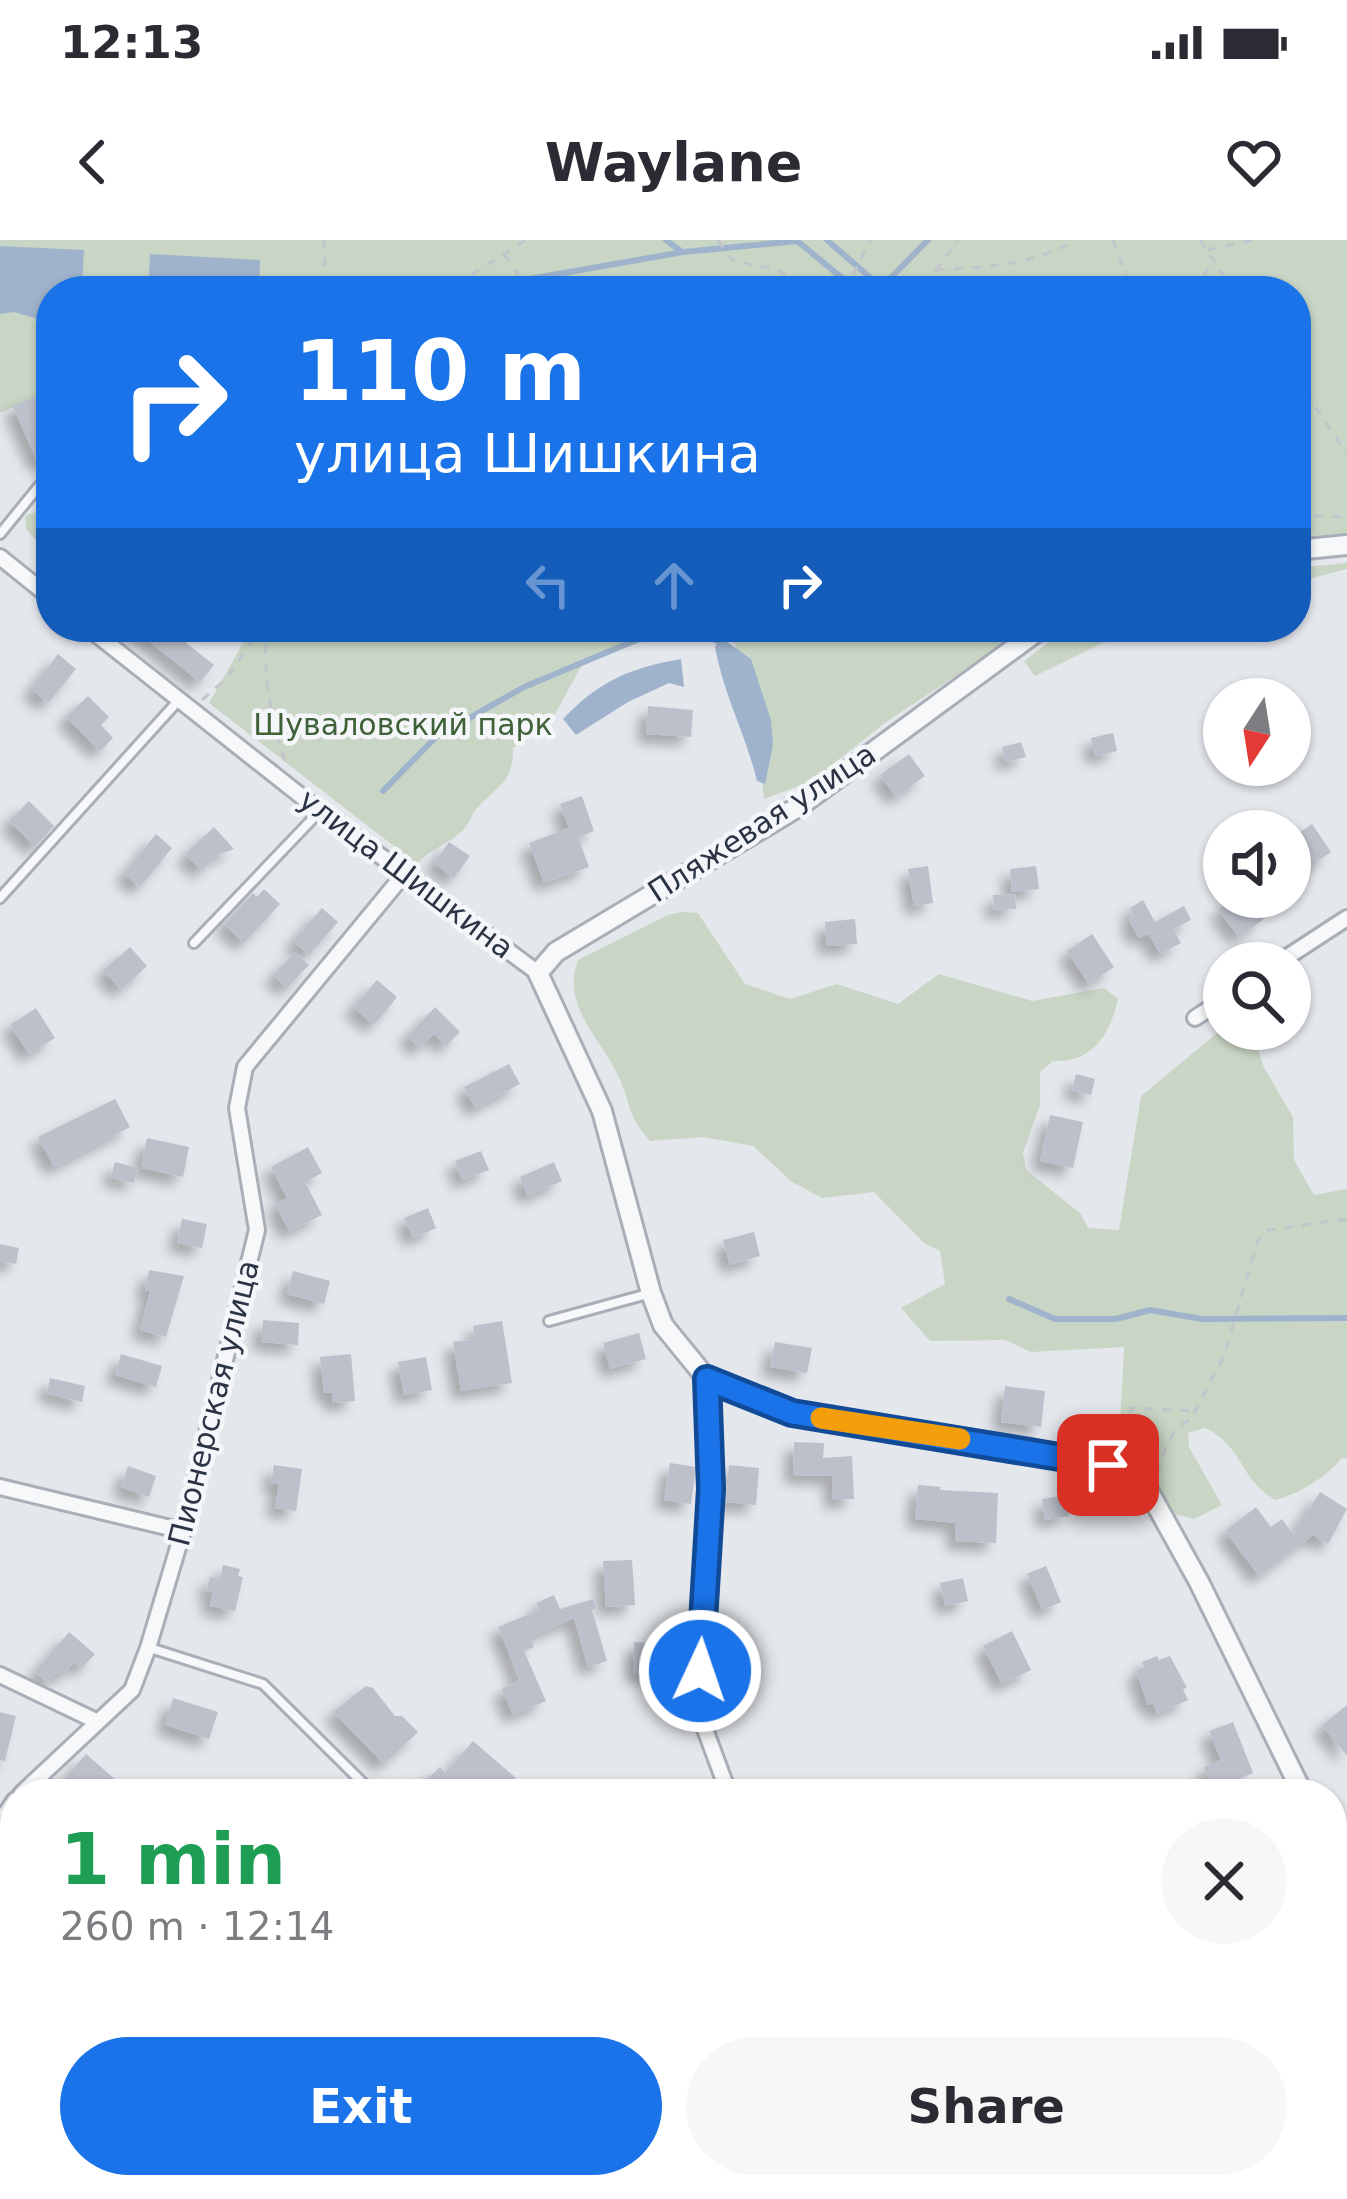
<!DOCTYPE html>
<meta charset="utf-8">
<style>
:root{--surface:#fff;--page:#f7f7f7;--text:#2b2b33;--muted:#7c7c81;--accent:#1a73e8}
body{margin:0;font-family:"DejaVu Sans",sans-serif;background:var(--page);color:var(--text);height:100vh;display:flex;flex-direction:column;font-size:45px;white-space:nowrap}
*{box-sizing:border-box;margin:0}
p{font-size:39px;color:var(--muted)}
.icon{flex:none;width:66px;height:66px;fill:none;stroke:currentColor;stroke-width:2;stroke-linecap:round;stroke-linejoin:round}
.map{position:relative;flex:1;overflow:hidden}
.details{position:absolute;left:0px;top:1539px;width:1347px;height:420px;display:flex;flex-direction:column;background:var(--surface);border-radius:48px 48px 0 0;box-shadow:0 3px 9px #0004}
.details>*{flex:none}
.top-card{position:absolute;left:36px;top:36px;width:1275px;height:366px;border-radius:48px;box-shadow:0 3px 9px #0004;background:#1a73e8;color:#fff;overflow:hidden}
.needle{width:78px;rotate:192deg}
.tools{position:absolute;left:1203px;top:438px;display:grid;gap:24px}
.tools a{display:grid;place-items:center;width:108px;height:108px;border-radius:50%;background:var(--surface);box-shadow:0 3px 9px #0004;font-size:60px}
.pin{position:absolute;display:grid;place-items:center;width:102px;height:102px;color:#fff;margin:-51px;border-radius:24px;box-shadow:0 6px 18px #0006}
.me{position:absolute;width:132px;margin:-66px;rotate:3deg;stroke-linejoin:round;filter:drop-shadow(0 0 9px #0008)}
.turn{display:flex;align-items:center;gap:42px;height:252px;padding:0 60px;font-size:54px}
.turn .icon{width:156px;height:156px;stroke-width:2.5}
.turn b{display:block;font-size:84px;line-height:102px}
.lanes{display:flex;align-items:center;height:114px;padding:0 60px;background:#0003;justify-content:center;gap:60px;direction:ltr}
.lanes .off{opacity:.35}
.round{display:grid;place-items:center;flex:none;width:126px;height:126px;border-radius:63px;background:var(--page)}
.head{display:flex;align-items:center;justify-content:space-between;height:204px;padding:0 60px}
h1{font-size:72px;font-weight:600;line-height:90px;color:#1e9e55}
.primary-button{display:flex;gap:24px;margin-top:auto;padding:24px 60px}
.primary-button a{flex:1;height:138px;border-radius:72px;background:var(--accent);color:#fff;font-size:48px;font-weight:600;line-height:138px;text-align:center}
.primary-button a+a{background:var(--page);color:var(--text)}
.status{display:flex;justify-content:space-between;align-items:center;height:84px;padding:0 60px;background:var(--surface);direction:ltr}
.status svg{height:33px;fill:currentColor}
header{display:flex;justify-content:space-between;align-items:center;height:156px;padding:0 60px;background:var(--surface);font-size:54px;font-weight:600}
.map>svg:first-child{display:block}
</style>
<div class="status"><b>12:13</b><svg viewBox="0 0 49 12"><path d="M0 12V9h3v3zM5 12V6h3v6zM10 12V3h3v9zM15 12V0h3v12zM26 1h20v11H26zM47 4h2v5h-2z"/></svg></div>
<header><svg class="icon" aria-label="back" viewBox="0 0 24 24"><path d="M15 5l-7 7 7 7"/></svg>Waylane<svg class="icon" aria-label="heart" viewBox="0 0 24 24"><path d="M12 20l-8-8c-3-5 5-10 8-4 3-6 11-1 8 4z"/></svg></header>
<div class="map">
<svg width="1347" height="1959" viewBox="0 0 1347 1959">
<defs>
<filter id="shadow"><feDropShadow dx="-9" dy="9" stdDeviation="6" flood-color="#0004"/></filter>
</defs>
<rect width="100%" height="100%" fill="#e4e7ec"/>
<g fill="#c9d6c5">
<polygon points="0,0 1347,0 1347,294 1296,303 1296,51 51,51 51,150 0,173"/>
<polygon points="51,266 51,317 26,289 25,276"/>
<polygon points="1347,323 1347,329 1305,340 1309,347 1296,350 1296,328"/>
<path d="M252 387H1030L886 482 812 541 764 559 755 476 732 393 662 395 584 421 553 478 513 508C513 547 494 546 474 572 471 577 468 585 464 589 450 604 429 609 417 624L209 463Z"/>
<polygon points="1069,387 1160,387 1111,399 1035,436 1024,421"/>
<path d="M681 672 698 673 745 744 790 759 837 744 898 764 939 734 1032 761 1104 748 1118 759C1110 794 1093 823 1053 821L1040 832V865L1023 913 1026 930 1080 973 1088 988 1119 990 1141 856 1222 789 1256 801 1263 826 1293 877 1294 920 1314 955 1347 949V1218H1342C1325 1238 1302 1252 1276 1260 1239 1241 1245 1207 1205 1188L1188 1193 1189 1207 1222 1265 1194 1279 1174 1274C1158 1251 1129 1230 1121 1204 1118 1195 1124 1124 1124 1107L1031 1112 1005 1100 930 1101 901 1068 945 1044 940 1011 924 1003 874 952 822 958 792 942 753 906 703 897 650 901C627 873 633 873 621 842 605 801 560 769 578 720L668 675Z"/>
</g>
<g fill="#9fb4cc">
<polygon points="0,6 84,10 82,51 51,51 51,83 14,72 0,74"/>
<polygon points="150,14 260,20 259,51 148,51"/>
<path d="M718 401H726L751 419 771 480 773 505 765 544 757 541C745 492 724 456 715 407Z"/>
<path d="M681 419 684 447 669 443 628 462 576 495 563 479C599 441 630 428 681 419Z"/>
</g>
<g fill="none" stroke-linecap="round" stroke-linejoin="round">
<g stroke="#9fb4cc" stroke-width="6">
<polyline points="666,0 682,12"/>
<polyline points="796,0 858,51"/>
<polyline points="827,0 881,47"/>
<polyline points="509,51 535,38 683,12 797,1"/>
<polyline points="878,51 928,0"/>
<polyline points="685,389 718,401"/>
<polyline points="383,551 436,497 524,447 646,396 685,387"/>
<polyline points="1009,1059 1055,1079 1116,1079 1150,1070 1202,1079 1347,1078"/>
</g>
</g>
<g fill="#bbc0ca" filter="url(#shadow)">
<polygon points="51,150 51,219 38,224 13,166"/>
<polygon points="131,387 166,387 214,425 200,442"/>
<polygon points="58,414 76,429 48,463 31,449"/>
<polygon points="88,456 109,477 101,485 113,498 100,511 66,477"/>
<polygon points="648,466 693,470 691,497 646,494"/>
<polygon points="1113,493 1117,511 1095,516 1091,498"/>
<polygon points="1021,502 1026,517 1006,522 1002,507"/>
<polygon points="909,514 925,536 896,557 880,535"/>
<polygon points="582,556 594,591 578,597 589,627 544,643 529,603 569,588 560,564"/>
<polygon points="29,561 54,586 35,607 9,581"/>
<polygon points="1312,584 1331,612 1311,626 1292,598"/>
<polygon points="214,587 234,609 215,616 202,631 185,614"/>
<polygon points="156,594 172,608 140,647 124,634"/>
<polygon points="449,602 470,616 454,638 434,623"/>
<polygon points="928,626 933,663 914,666 908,629"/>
<polygon points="1036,626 1039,649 1012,652 1010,629"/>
<polygon points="264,649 280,664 244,703 224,684 253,653 257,657"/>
<polygon points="1015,654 1016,669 994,670 993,655"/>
<polygon points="1235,657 1247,657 1264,679 1239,697 1218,670"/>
<polygon points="1143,660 1155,682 1184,666 1191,680 1173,689 1181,703 1160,714 1148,693 1139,698 1129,680 1134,677 1130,668"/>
<polygon points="322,668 338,682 309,715 293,701"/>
<polygon points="855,679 857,704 827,706 825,682"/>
<polygon points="1092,694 1114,727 1089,744 1067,711"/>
<polygon points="130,707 147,726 121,750 103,730"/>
<polygon points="295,712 309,725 287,748 273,735"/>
<polygon points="377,740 397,757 374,785 353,767"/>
<polygon points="435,767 460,792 446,806 434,794 420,808 407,796"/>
<polygon points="36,768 55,798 29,814 10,785"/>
<polygon points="509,824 520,844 475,868 464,847"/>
<polygon points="1076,834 1095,839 1091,855 1072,850"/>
<polygon points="115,859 130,887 54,927 38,897"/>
<polygon points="1050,875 1083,882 1073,928 1040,921"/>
<polygon points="147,898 189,907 183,937 141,928"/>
<polygon points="308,907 322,933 305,942 322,975 289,991 275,964 287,958 271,927"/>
<polygon points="481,911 489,930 462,940 455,921"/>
<polygon points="115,922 138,928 134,943 111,937"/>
<polygon points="554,922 562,941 528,956 520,937"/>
<polygon points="428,968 436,988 413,998 404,978"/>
<polygon points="182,979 207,984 202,1008 177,1003"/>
<polygon points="754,992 760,1016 730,1025 723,1000"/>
<polygon points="0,1004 19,1008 16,1024 0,1021"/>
<polygon points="149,1030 184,1036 166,1097 140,1090 150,1051 145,1050"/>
<polygon points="293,1031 330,1041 324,1064 287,1054"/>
<polygon points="263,1080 299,1083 298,1105 261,1102"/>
<polygon points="502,1081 512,1143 461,1151 453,1102 475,1099 473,1086"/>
<polygon points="639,1093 646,1119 610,1129 603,1103"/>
<polygon points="775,1102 812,1108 807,1133 770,1127"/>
<polygon points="121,1114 162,1126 156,1147 115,1135"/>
<polygon points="351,1114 355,1161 333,1163 332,1152 324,1153 320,1117"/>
<polygon points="426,1117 432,1150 404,1155 398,1122"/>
<polygon points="50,1138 85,1146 82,1162 47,1153"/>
<polygon points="1005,1146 1045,1151 1041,1187 1001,1182"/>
<polygon points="794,1202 824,1203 823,1218 852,1216 854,1259 833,1260 832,1236 793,1235"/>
<polygon points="670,1223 696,1227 691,1264 664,1260"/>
<polygon points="274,1225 302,1229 296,1271 275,1268 279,1244 271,1243"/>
<polygon points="729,1225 759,1228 756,1265 725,1262"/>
<polygon points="128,1226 156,1236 149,1257 121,1247"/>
<polygon points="918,1245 941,1247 940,1250 998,1253 996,1303 955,1301 956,1283 915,1279"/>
<polygon points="1320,1252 1347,1269 1328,1304 1313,1295 1259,1336 1225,1291 1256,1267 1271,1287 1282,1279 1293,1294"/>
<polygon points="1066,1255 1069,1276 1045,1280 1042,1259"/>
<polygon points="632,1320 635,1365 606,1367 603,1321"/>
<polygon points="223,1325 240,1329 238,1336 243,1337 235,1371 210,1366 213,1352 206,1351 210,1337 220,1339"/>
<polygon points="1046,1326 1061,1362 1043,1370 1027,1334"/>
<polygon points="963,1338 968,1361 945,1366 940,1343"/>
<polygon points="554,1355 560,1369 593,1359 597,1368 592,1370 607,1421 588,1427 574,1378 530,1397 534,1407 524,1411 546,1461 513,1475 502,1449 520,1440 498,1387 539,1370 536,1363"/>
<polygon points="1012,1391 1031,1430 1002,1444 983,1406"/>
<polygon points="69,1392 95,1414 82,1428 74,1422 62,1436 56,1432 48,1443 35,1432"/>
<polygon points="634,1402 655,1403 654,1434 633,1433"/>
<polygon points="1157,1416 1159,1420 1170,1416 1187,1448 1183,1449 1188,1460 1157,1473 1153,1463 1148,1465 1136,1431 1144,1427 1142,1422"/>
<polygon points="366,1446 373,1448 395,1476 402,1476 418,1492 384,1524 333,1472"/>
<polygon points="173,1458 218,1472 209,1499 165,1485"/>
<polygon points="1347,1465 1347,1516 1322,1485"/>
<polygon points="0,1472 16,1476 5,1521 0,1520"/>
<polygon points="1233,1482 1253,1533 1213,1549 1204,1527 1221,1520 1209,1491"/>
<polygon points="473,1501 516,1538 503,1554 496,1548 485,1554 468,1539 451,1554 434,1554 423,1543 440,1527 445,1533"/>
<polygon points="86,1514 116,1540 103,1554 80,1554 64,1539"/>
<polygon points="15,1599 15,1643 0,1628 0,1614"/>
<polygon points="0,1674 15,1686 15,1693 0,1713"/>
<polygon points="0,1925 15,1934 15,1944 29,1944 20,1959 0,1959"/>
<polygon points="125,1944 158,1944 164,1954 156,1959 134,1959"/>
<polygon points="325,1944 393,1944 393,1952 327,1959"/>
<polygon points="436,1944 488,1944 488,1948 441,1959"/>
<polygon points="787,1944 832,1944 814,1959 800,1959"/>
<polygon points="855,1944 889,1944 874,1959"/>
</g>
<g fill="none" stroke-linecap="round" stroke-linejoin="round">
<g stroke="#a9aeb7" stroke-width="14">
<g id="service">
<polyline points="0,294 40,245 51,240"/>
<polyline points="0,658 178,461"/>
<polyline points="194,703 319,572"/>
<polyline points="549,1081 651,1053"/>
<polyline points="150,1408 263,1444 374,1554"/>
<polyline points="1332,1692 1347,1685"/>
<polyline points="220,1944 226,1959"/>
</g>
</g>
<g stroke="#a9aeb7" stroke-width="20">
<g id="minor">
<polyline points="0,317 51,358"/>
<polyline points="87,387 320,571 538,733"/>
<polyline points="1278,723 1347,678"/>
<polyline points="1195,778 1224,759"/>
<polyline points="707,1139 711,1249 699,1473 729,1554"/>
<polyline points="0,1247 183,1291"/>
<polyline points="0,1435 96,1481"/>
<polyline points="21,1554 132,1450 148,1408 183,1291 257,990 237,868 245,827 405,633"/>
<polyline points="0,1582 15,1560"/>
<polyline points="1332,1883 1347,1876"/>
<polyline points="911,1944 917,1959"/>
<polyline points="591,1959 619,1954 648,1959"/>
<polyline points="1108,1959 1119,1952 1188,1959 1216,1944"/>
</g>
</g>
<g stroke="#a9aeb7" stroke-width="24">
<g id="tertiary">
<polyline points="1296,310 1347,305"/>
<polyline points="1043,387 798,567 556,712 538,733 602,871 651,1053 663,1085 707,1139 792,1173 1027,1208 1120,1228 1148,1250 1199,1342 1303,1554"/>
<polyline points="1332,1620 1347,1655"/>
</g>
</g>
<g stroke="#c2c5cb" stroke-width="3" stroke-dasharray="9 9" stroke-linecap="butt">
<polyline points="324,0 326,51"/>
<polyline points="718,0 731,19 758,27 775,27 798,44 846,51"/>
<polyline points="1113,0 1132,51"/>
<polyline points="1200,0 1234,51"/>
<polyline points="1208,10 1253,0"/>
<polyline points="504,14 529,51"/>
<path d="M936 30C984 27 1033 26 1075 0"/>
<polyline points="367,51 411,42 458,43 526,0"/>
<polyline points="845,51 870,0"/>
<polyline points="905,51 936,30 958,0"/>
<polyline points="1193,51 1212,23"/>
<polyline points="1296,137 1347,214"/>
<polyline points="1296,276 1347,277"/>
<path d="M266 387C263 434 270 476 285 521"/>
<polyline points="989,387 995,397"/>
<polyline points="202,460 228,437 261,387"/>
<polyline points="1121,1207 1129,1189 1131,1168 1194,1171"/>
<polyline points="1156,1232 1168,1203 1177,1188 1191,1179 1224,1116 1258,1000 1268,990 1347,979"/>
</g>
<use href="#service" stroke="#f7f8fa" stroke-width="8"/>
<use href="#minor" stroke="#f7f8fa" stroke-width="14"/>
<use href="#tertiary" stroke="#f7f8fa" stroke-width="18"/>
</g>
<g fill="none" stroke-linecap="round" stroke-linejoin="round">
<g stroke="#114b97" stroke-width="30">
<polyline id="route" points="700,1431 711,1249 707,1139 792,1173 1108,1225"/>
</g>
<use href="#route" stroke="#1a73e8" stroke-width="21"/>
<polyline stroke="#f59e0b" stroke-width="21" points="821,1178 960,1199"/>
</g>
<g text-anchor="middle" stroke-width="9" stroke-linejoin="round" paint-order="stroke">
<g font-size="30" fill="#3f6138" stroke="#f4f6f9">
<text x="403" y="495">Шуваловский парк</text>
</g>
<g font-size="30" fill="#2b3445" stroke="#f4f6f9">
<text transform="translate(762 583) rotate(-33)" y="10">Пляжевая улица</text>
<text transform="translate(406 634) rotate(37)" y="10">улица Шишкина</text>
<text transform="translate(214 1163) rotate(-76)" y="10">Пионерская улица</text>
</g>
</g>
</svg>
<div class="tools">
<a><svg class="needle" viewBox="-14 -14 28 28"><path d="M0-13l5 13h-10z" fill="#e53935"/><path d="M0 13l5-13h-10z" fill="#7c7c81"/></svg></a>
<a><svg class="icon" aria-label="sound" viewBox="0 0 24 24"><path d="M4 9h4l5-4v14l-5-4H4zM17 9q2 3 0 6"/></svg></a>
<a><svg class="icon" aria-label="search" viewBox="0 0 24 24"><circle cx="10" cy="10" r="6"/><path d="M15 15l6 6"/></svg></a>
</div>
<div class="pin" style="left:1108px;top:1225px;background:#d93025"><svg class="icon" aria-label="arrive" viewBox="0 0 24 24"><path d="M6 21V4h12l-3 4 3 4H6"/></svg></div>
<svg class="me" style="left:700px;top:1431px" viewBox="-20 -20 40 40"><circle r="17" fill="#1a73e8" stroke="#fff" stroke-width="3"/><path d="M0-11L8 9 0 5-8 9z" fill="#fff"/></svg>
<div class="top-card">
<div class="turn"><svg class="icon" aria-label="right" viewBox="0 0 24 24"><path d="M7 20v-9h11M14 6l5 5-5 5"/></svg><div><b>110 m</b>улица Шишкина</div></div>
<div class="lanes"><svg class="icon off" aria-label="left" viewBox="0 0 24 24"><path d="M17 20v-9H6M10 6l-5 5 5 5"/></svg><svg class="icon off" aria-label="ahead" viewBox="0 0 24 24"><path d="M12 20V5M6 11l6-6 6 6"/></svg><svg class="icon" aria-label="right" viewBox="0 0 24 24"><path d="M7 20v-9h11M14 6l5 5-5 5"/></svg></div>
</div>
<section class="details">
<div class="head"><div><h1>1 min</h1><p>260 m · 12:14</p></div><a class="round"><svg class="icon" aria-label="close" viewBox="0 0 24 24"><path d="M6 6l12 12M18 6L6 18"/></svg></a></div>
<div class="primary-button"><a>Exit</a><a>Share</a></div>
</section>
</div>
